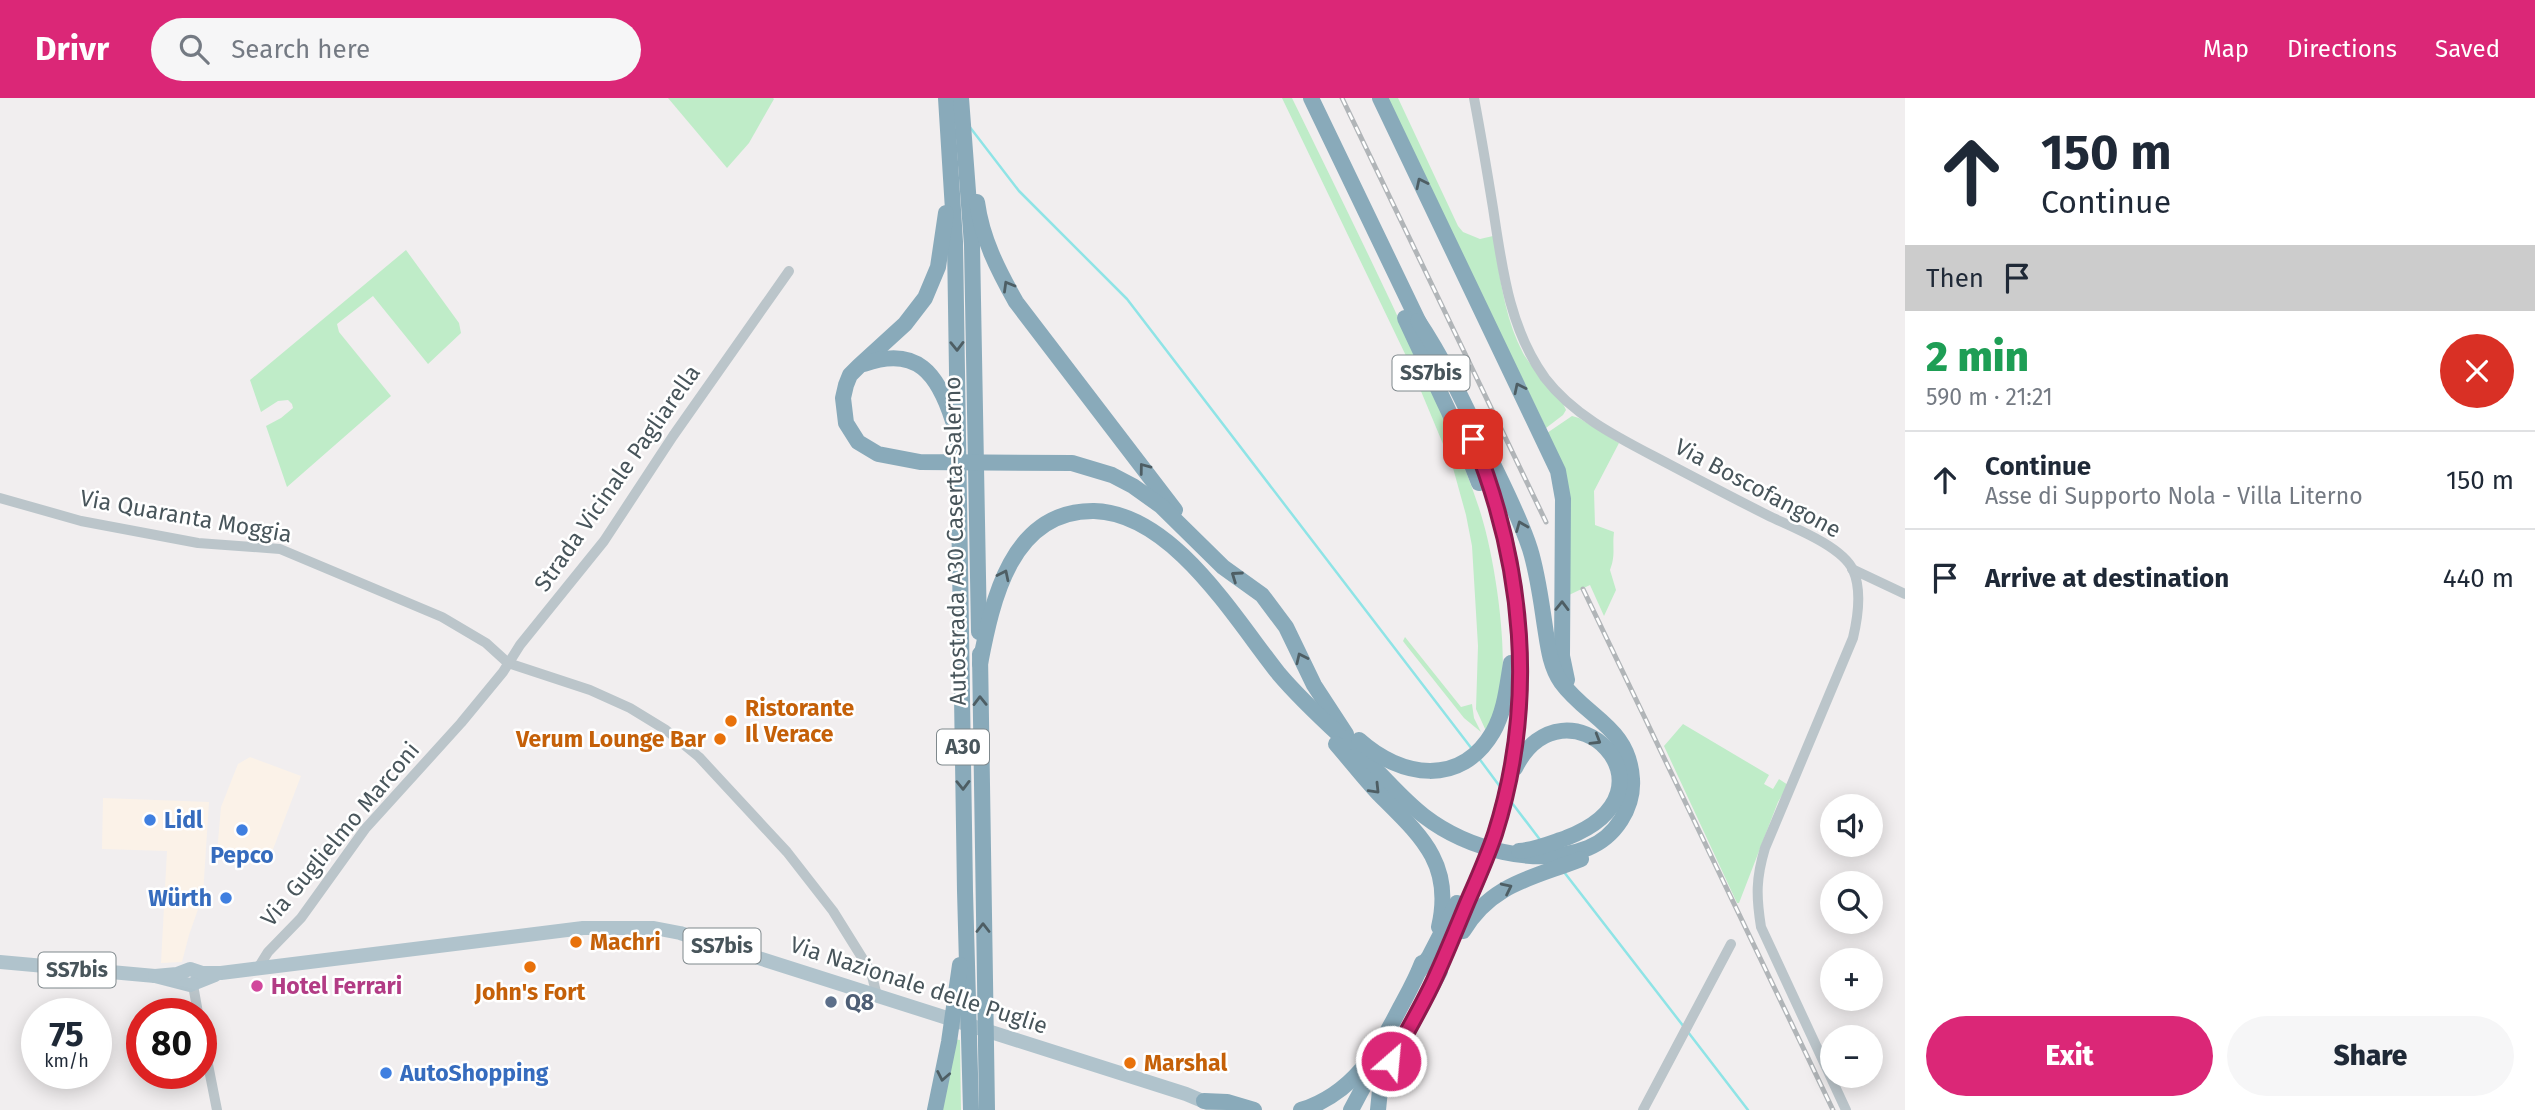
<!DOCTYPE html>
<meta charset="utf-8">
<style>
:root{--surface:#fff;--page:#f6f6f7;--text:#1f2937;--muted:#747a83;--line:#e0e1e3;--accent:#db2777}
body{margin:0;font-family:"Fira Sans",sans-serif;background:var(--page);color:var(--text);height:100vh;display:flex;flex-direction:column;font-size:26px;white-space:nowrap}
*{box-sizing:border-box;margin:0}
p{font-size:23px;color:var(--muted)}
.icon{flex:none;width:38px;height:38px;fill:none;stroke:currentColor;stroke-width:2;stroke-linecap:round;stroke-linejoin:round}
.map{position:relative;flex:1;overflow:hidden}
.details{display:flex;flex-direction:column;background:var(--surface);width:630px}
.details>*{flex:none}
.top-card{background:#fff;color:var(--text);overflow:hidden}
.tools{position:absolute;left:1820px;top:696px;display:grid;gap:14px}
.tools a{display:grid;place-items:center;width:63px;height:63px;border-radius:50%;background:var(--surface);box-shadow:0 4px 18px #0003;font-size:35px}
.speed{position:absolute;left:21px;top:900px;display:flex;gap:14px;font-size:35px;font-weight:700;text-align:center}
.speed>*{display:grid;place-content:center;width:91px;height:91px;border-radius:50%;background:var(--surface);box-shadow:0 4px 18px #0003;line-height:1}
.speed small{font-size:18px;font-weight:400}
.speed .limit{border:10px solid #d22;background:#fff;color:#111}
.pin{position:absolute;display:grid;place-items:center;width:60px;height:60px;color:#fff;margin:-30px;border-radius:14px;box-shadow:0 4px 10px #0006}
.me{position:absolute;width:77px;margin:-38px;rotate:27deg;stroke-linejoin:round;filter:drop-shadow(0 0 5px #0008)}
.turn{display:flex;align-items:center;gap:24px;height:147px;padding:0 21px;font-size:32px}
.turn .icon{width:91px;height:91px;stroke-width:2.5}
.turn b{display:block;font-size:49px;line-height:60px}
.then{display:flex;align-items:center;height:66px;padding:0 21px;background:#0003;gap:14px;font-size:26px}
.round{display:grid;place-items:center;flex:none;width:74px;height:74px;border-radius:37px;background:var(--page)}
.head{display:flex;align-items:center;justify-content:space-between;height:119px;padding:0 21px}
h1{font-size:42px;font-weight:800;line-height:52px;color:#1e9e55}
.primary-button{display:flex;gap:14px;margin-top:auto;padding:14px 21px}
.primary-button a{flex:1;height:80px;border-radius:42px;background:var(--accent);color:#fff;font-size:28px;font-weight:800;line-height:80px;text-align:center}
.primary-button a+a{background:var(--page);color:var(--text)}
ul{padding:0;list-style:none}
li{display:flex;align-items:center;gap:21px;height:98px;padding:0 21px;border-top:2px solid var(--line)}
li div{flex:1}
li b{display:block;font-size:26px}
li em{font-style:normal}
header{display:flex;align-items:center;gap:42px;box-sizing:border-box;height:98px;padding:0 35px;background:var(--accent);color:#fff}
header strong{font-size:33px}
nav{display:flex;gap:38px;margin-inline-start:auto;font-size:24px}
.search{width:490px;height:63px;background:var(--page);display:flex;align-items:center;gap:18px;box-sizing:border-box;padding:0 24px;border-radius:38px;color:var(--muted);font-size:26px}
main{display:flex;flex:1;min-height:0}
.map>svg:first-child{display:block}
</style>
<header>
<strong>Drivr</strong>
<div class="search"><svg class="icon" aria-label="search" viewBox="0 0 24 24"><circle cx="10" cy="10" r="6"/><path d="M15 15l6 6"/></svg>Search here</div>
<nav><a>Map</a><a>Directions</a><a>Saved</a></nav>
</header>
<main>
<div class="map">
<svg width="1905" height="1012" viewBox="0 0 1905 1012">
<rect width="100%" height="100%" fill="#f1eeef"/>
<g fill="#fbf2e8">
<polygon points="250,659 301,678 270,759 217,755 221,709 238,666"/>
<polygon points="103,700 209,704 203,797 189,837 182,864 161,865 167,753 102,751"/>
</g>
<g fill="#bfecc8">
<polygon points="668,0 773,0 774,1 749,45 727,70"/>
<path d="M1282 0H1292C1334 86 1376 171 1416 258 1438 308 1462 358 1479 410 1494 455 1508 546 1501 594 1499 608 1493 620 1486 633L1476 611 1478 548 1472 448 1466 417 1453 370 1408 262Z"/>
<path d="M1386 0H1398L1458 128 1463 134 1480 141 1493 138C1500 177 1504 219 1523 255 1533 273 1560 296 1566 312L1563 317 1546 330Z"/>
<polygon points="406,152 459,225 461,235 428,266 373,198 337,226 339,234 391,298 287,389 266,328 281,320 293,310 292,306 288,302 278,303 261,314 250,282"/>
<path d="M1572 318 1579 320 1619 345 1594 393 1595 427 1614 434C1612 450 1616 456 1610 472L1616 492 1604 518 1590 487 1569 497 1547 335Z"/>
<polygon points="1405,539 1461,609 1472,606 1474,620 1481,634 1464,620 1406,547 1403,543"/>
<polygon points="1683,626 1769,677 1764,686 1773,691 1779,681 1788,687 1778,704 1739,805 1737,805 1664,648"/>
<polygon points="953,941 960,942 961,1012 939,1012"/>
</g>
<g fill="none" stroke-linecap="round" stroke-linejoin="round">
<g stroke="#8fe4e6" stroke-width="2.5">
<polyline points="969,28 1019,93 1127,201 1472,651"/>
<polyline points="1478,659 1501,690"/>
<polyline points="1509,701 1541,743"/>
<polyline points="1564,774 1684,929"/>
<polyline points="1688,934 1748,1012"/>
</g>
<g stroke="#bbc5ca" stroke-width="10">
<path d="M1474 0C1481 37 1487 73 1493 110 1502 169 1509 230 1545 280 1574 318 1619 340 1661 362 1697 381 1733 400 1769 418 1792 429 1842 448 1853 472 1862 492 1858 519 1853 540L1765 750C1756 780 1756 798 1761 829L1846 1012"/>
<polyline points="0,400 81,423 198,445 280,451 442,519 486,545 508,565 590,592 630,610 666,632 699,659 787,754 833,813 871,874 877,898"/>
<polyline points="1852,471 1905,496"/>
<polyline points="258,870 268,854 301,820 365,731 461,625 503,574 520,547 604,443 673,338 789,173"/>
<polyline points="193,887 198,915"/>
<polyline points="201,931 217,1012"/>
<polyline points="1643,1012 1731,846"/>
</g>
<g stroke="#b0c3cc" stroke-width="14">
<polyline points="0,864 155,878 190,887 215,877"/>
<polyline points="155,878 177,876 190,871 202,875 221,875 583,830 654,830 680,835 1186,996 1224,1012"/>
</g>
<g stroke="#89aaba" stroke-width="16">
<polyline points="946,0 955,144 965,793 971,1012"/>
<polyline points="961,0 972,147 979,534"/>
<polyline points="1311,0 1422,231"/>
<polyline points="1380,0 1558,373 1563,401 1562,558 1567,582"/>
<path d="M977 104C982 141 998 172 1016 204L1175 412"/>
<polyline points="946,115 938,169 925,200 905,226 859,268 850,277 846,287 843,300 846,325 858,344 878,356 920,364 1072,365 1112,377 1133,388 1161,408 1223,469 1262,497 1286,529 1314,587 1346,636"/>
<polyline points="1405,220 1463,344 1479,385"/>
<path d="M864 266C917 247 938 276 953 323"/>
<polyline points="980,556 987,1012"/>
<path d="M980 566C992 503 1011 412 1094 413 1173 415 1235 521 1279 576 1307 609 1336 633 1367 663 1386 681 1403 702 1424 718 1467 751 1537 770 1588 750 1615 739 1634 710 1632 681 1629 629 1587 620 1561 584 1550 568 1548 548 1545 529 1541 503 1538 477 1530 451 1518 414 1499 380 1483 345 1463 303 1444 262 1418 223"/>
<path d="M1359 642C1401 680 1461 689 1493 634 1505 613 1507 588 1511 565"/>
<path d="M1336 646C1350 662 1363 679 1378 695 1420 737 1454 765 1439 829"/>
<path d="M1515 670C1565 572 1691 692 1566 740 1551 745 1535 752 1519 753"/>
<path d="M1463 833C1492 785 1533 780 1581 761"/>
<polyline points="1419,873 1429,859 1457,805"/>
<path d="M1435 880C1454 832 1479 786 1494 738 1533 616 1527 485 1483 366"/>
<polyline points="1204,1003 1227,1004 1254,1012"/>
<polyline points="935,1012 949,944 960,867"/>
<path d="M1301 1012C1352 996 1377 955 1400 910 1408 895 1416 881 1422 865"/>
<polyline points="1351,1012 1375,967"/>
<polyline points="1378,1012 1380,992 1385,977 1440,873"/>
</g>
<g stroke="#b1b5b8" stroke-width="5">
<g id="rail">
<polyline points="1342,0 1546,424"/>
<polyline points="1583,491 1833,1012"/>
</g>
</g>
<use href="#rail" stroke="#fff" stroke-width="2.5" stroke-dasharray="8" stroke-linecap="butt"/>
</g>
<defs><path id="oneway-chevron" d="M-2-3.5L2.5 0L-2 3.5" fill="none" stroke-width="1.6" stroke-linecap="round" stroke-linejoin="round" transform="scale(1.75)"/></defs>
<g stroke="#4e5e64">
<use href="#oneway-chevron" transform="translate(1421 85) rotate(-116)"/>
<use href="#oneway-chevron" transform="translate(1008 188) rotate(-120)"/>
<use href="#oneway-chevron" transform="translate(957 248) rotate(89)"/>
<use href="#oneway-chevron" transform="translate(1519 290) rotate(-116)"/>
<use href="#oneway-chevron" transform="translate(1144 370) rotate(-127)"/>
<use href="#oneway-chevron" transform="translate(1521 428) rotate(-112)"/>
<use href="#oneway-chevron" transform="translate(1004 477) rotate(-64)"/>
<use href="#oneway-chevron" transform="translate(1236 478) rotate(-145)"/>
<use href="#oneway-chevron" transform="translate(1562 508) rotate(-89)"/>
<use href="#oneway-chevron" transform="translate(1301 560) rotate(-115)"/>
<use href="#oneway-chevron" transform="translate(980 603) rotate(-91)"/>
<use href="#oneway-chevron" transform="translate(1596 642) rotate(31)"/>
<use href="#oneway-chevron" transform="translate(963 687) rotate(89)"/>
<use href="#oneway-chevron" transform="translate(1375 691) rotate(46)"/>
<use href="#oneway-chevron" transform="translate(1507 790) rotate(-26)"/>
<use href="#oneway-chevron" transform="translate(983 830) rotate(-90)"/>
<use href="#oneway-chevron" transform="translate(943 978) rotate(101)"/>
</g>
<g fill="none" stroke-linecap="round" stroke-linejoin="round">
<g stroke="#8e194d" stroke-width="18">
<path id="route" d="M1391 963C1406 935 1423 907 1436 878 1447 854 1457 829 1467 805 1477 782 1487 760 1495 736 1537 604 1524 467 1473 341"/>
</g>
<use href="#route" stroke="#db2777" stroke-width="12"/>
</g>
<g fill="#e8710a" stroke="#fff" stroke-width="2.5">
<circle cx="731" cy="623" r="7"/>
<circle cx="720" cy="641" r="7"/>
<circle cx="576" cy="844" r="7"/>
<circle cx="530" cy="869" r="7"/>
<circle cx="1130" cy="965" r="7"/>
</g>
<g fill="#3f7fe0" stroke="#fff" stroke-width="2.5">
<circle cx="150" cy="722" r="7"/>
<circle cx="242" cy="732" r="7"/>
<circle cx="226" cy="800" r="7"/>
<circle cx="386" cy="975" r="7"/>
</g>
<circle fill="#d1479c" stroke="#fff" stroke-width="2.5" cx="257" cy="888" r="7"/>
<circle fill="#5c6f8a" stroke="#fff" stroke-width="2.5" cx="831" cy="904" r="7"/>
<g text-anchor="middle" stroke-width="5" stroke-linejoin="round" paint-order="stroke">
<g fill="#fff" stroke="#7f888c" stroke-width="2">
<rect x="1392.5" y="257.5" width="77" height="35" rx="5"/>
<rect x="937" y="631.5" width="52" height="35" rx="5"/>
<rect x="683.5" y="830.5" width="77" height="35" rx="5"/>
<rect x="38.5" y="854.5" width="77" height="35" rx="5"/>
</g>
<g font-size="21" font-weight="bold" fill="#48555b">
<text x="1431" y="282">SS7bis</text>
<text x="963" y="656">A30</text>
<text x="722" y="855">SS7bis</text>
<text x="77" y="879">SS7bis</text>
</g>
<g font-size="23" fill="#48555b" stroke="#fff">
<text transform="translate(617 380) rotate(-55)" y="8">Strada Vicinale Pagliarella</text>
<text transform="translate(1758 390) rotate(28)" y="8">Via Boscofangone</text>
<text transform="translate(186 418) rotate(10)" y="8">Via Quaranta Moggia</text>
<text transform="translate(955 443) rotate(-91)" y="8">Autostrada A30 Caserta-Salerno</text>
<text transform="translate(340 736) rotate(-50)" y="8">Via Guglielmo Marconi</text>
<text transform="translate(919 887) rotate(18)" y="8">Via Nazionale delle Puglie</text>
</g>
<g font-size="23" font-weight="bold" fill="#c56008" stroke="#fff" text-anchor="start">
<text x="745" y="618">Ristorante<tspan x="745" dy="26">Il Verace</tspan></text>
<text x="706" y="649" text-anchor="end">Verum Lounge Bar</text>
<text x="590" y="852">Machri</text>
<text x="530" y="902" text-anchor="middle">John's Fort</text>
<text x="1144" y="973">Marshal</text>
</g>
<g font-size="23" font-weight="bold" fill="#366cbe" stroke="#fff" text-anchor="start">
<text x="164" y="730">Lidl</text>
<text x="242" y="765" text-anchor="middle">Pepco</text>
<text x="212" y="808" text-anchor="end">Würth</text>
<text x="400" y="983">AutoShopping</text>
</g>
<g font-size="23" font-weight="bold" fill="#b23c85" stroke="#fff" text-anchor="start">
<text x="271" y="896">Hotel Ferrari</text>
</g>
<g font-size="23" font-weight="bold" fill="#4e5e75" stroke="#fff" text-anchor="start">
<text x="845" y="912">Q8</text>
</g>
</g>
</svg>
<div class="tools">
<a><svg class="icon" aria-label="sound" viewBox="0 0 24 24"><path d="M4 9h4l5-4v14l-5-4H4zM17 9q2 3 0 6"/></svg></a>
<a><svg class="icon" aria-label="search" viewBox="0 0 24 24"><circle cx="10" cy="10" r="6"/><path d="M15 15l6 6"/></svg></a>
<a>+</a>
<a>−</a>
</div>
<div class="speed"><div>75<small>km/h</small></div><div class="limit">80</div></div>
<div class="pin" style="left:1473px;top:341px;background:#d93025"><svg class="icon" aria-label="arrive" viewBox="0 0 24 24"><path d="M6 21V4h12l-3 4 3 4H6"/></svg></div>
<svg class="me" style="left:1391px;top:963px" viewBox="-20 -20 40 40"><circle r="17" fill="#db2777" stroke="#fff" stroke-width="3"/><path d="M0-11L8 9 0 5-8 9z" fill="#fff"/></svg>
</div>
<section class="details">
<div class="top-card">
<div class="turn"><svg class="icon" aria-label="ahead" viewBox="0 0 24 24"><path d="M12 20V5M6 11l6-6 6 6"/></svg><div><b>150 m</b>Continue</div></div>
<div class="then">Then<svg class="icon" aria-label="arrive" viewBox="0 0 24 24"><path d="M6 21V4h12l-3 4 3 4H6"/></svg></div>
</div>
<div class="head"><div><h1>2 min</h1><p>590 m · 21:21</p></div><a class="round" style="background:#d93025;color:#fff"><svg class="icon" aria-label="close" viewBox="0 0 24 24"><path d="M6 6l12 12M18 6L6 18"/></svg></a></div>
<ul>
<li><svg class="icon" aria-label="ahead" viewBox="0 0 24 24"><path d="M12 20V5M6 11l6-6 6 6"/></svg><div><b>Continue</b><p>Asse di Supporto Nola - Villa Literno</p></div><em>150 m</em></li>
<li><svg class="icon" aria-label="arrive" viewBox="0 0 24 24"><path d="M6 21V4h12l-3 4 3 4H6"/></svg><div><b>Arrive at destination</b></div><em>440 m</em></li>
</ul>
<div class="primary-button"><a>Exit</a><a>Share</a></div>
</section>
</main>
